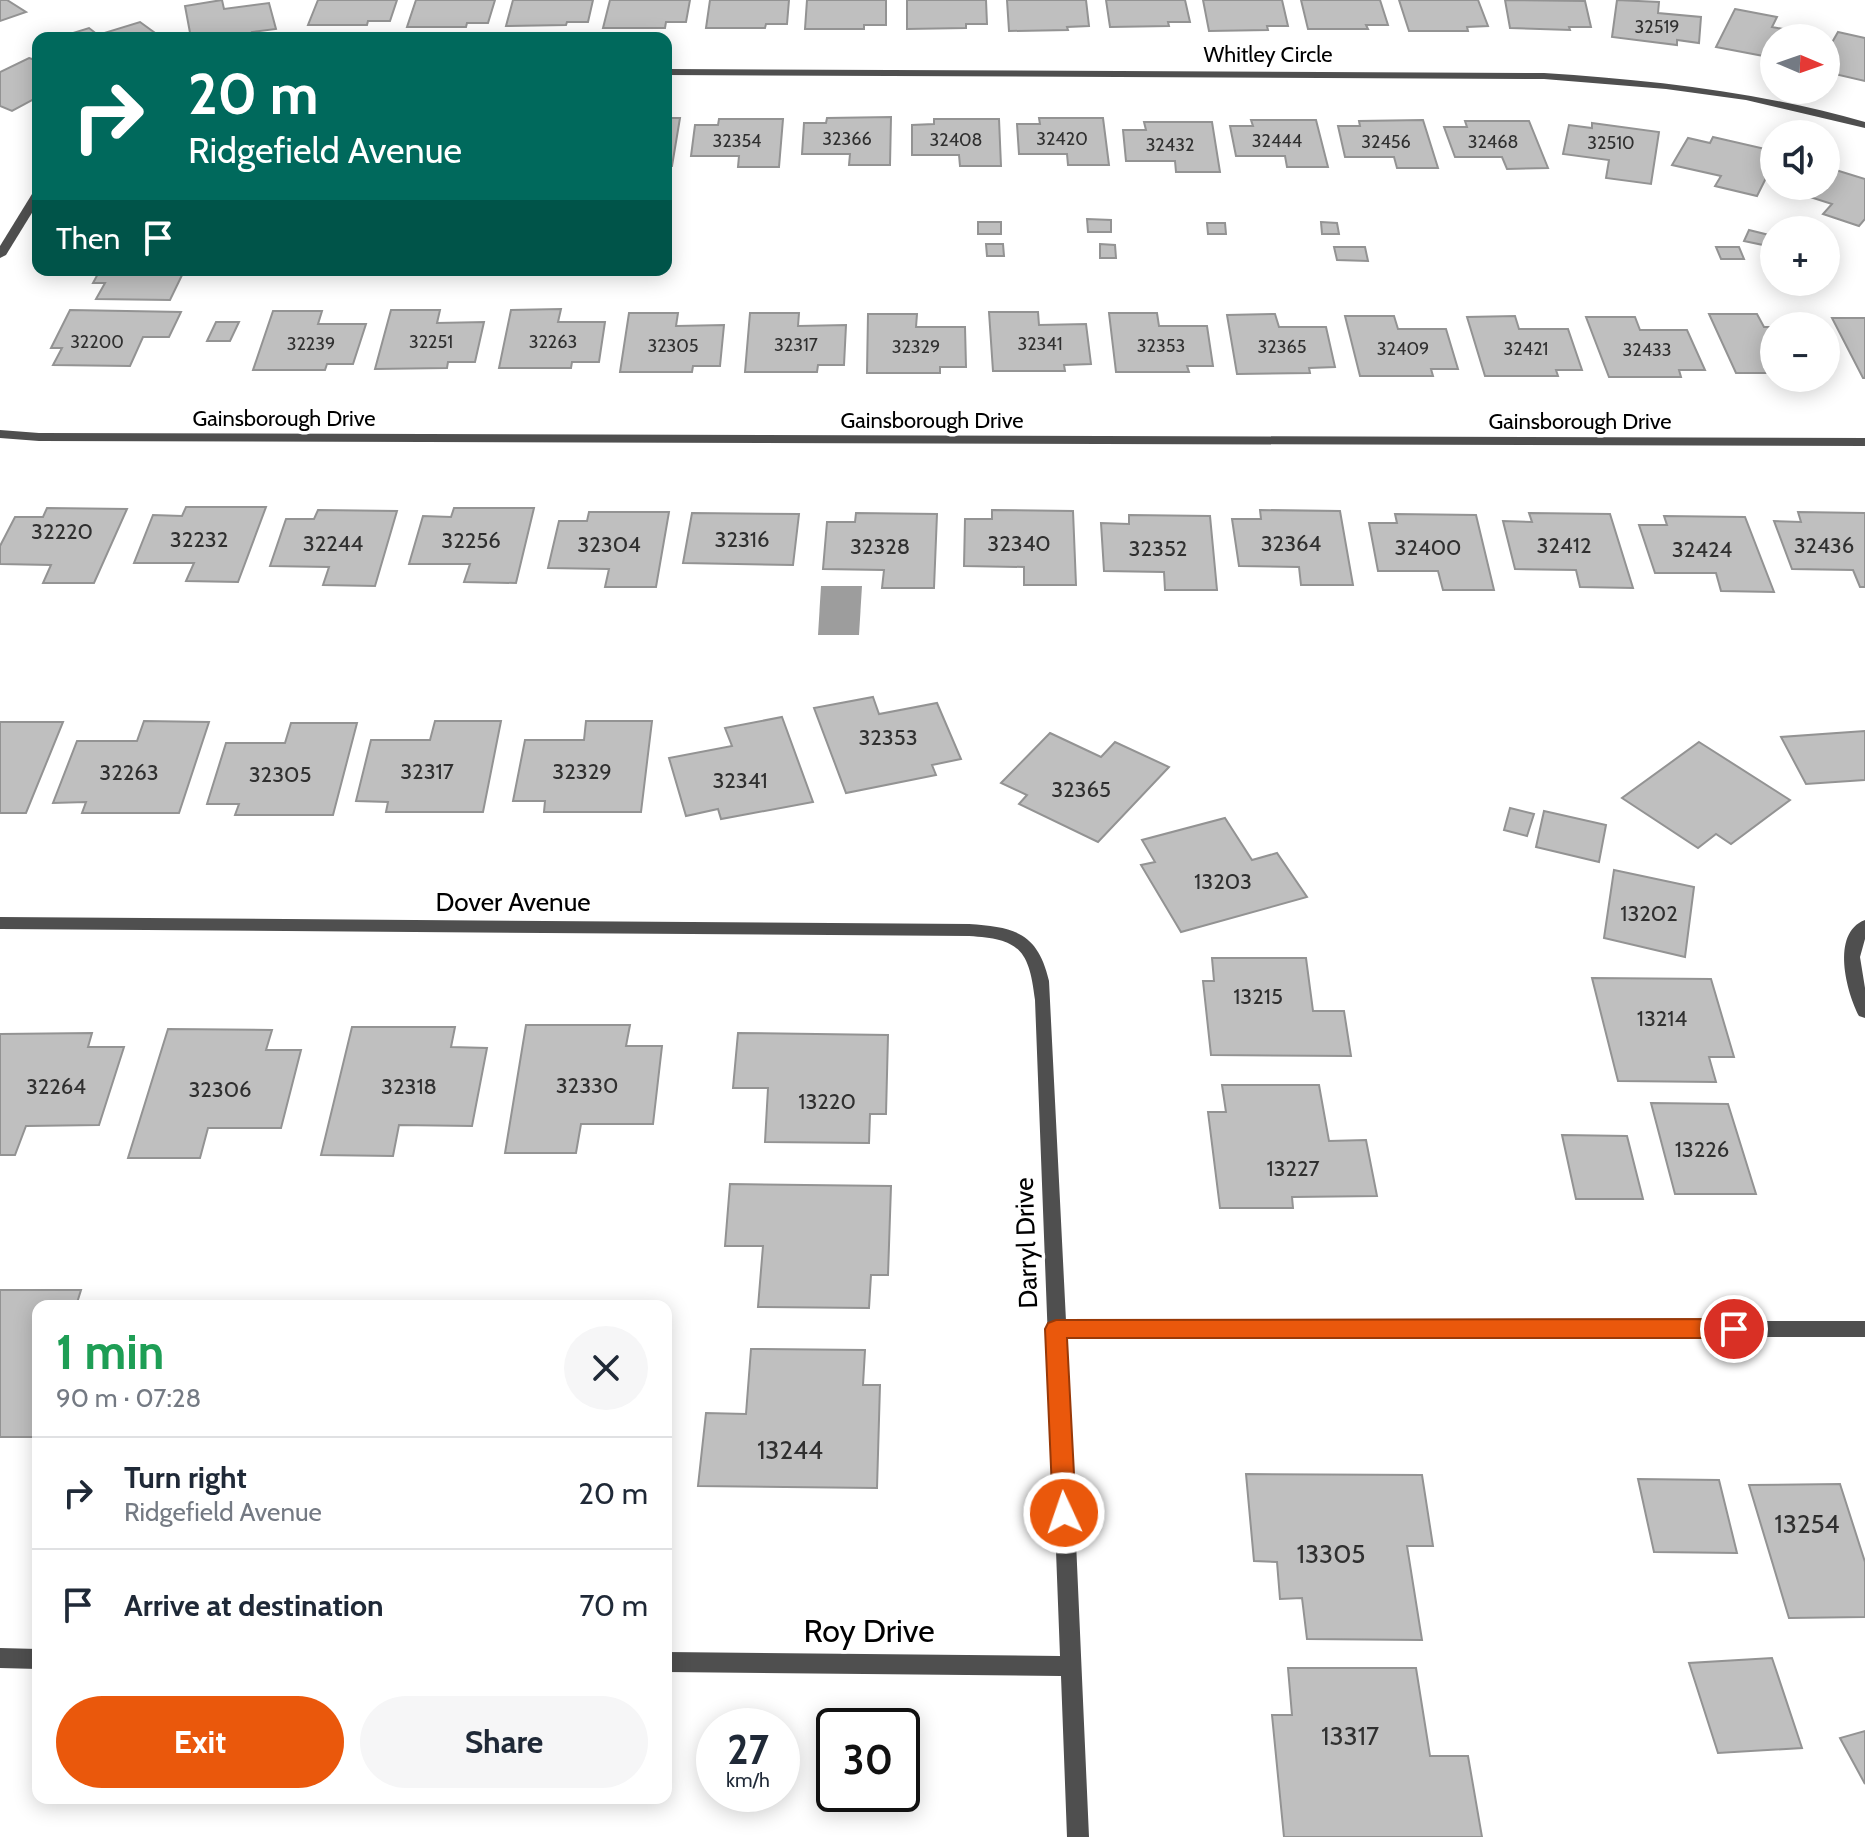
<!DOCTYPE html>
<meta charset="utf-8">
<style>
:root{--surface:#fff;--page:#f6f6f7;--text:#1f2937;--muted:#747a83;--line:#e0e1e3;--accent:#ea580c}
body{margin:0;font-family:Cabin,sans-serif;background:var(--page);color:var(--text);height:100vh;display:flex;flex-direction:column;font-size:30px;white-space:nowrap}
*{box-sizing:border-box;margin:0}
p{font-size:26px;color:var(--muted)}
.icon{flex:none;width:44px;height:44px;fill:none;stroke:currentColor;stroke-width:2;stroke-linecap:round;stroke-linejoin:round}
.map{position:relative;flex:1;overflow:hidden}
.details{position:absolute;left:32px;top:1300px;width:640px;height:504px;display:flex;flex-direction:column;background:var(--surface);border-radius:16px;box-shadow:0 4px 20px #0003}
.details>*{flex:none}
.banner{position:absolute;left:32px;top:32px;width:640px;height:244px;border-radius:16px;box-shadow:0 4px 20px #0003;background:#00695c;color:#fff;overflow:hidden}
.needle{width:52px;rotate:92deg}
.controls{position:absolute;left:1760px;top:24px;display:grid;gap:16px}
.controls a{display:grid;place-items:center;width:80px;height:80px;border-radius:50%;background:var(--surface);box-shadow:0 4px 20px #0003;font-size:40px}
.speed{position:absolute;left:696px;top:1708px;display:flex;gap:16px;font-size:40px;font-weight:700;text-align:center}
.speed>*{display:grid;place-content:center;width:104px;height:104px;border-radius:50%;background:var(--surface);box-shadow:0 4px 20px #0003;line-height:1}
.speed small{font-size:20px;font-weight:400}
.speed .limit{border:4px solid #111;border-radius:12px;background:#fff;color:#111}
.pin{position:absolute;display:grid;place-items:center;width:68px;height:68px;color:#fff;margin:-34px;border:4px solid #fff;border-radius:50%;box-shadow:0 2px 8px #0007}
.me{position:absolute;width:88px;margin:-44px;rotate:357deg;stroke-linejoin:round;filter:drop-shadow(0 0 6px #0008)}
.turn{display:flex;align-items:center;gap:28px;height:168px;padding:0 24px;font-size:36px}
.turn .icon{width:104px;height:104px;stroke-width:2.5}
.turn b{display:block;font-size:56px;line-height:68px}
.then{display:flex;align-items:center;height:76px;padding:0 24px;background:#0003;gap:16px;font-size:30px}
.round{display:grid;place-items:center;flex:none;width:84px;height:84px;border-radius:42px;background:var(--page)}
.summary{display:flex;align-items:center;justify-content:space-between;height:136px;padding:0 24px}
h1{font-size:48px;font-weight:800;line-height:60px;color:#1e9e55}
.primary-button{display:flex;gap:16px;margin-top:auto;padding:16px 24px}
.primary-button a{flex:1;height:92px;border-radius:48px;background:var(--accent);color:#fff;font-size:32px;font-weight:800;line-height:92px;text-align:center}
.primary-button a+a{background:var(--page);color:var(--text)}
ul{padding:0;list-style:none}
li{display:flex;align-items:center;gap:24px;height:112px;padding:0 24px;border-top:2px solid var(--line)}
li div{flex:1}
li b{display:block;font-size:30px}
li em{font-style:normal}
.map>svg:first-child{display:block}
</style>
<div class="map">
<svg width="1865" height="1837" viewBox="0 0 1865 1837">
<rect width="100%" height="100%" fill="#fff"/>
<polygon fill="#9d9d9d" points="821,586 862,586 859,635 818,635"/>
<g fill="#bfbfbf" stroke="#939393" stroke-width="2">
<polygon points="0,0 7,0 26,12 0,21"/>
<polygon points="222,0 224,9 269,3 276,29 252,32 253,37 243,38 191,38 185,6"/>
<polygon points="318,0 397,0 390,21 368,21 367,25 308,25"/>
<polygon points="416,0 495,0 488,23 467,23 466,27 407,27"/>
<polygon points="513,0 593,0 588,22 567,22 566,25 506,26"/>
<polygon points="610,0 690,0 686,22 666,22 665,28 603,28"/>
<polygon points="710,0 789,0 787,24 766,24 765,28 706,28"/>
<polygon points="807,0 886,0 886,25 864,25 864,29 805,29"/>
<polygon points="907,0 986,0 987,24 966,24 966,28 907,29"/>
<polygon points="1007,0 1086,0 1089,26 1067,27 1068,30 1009,31"/>
<polygon points="1106,0 1185,0 1190,22 1168,22 1169,26 1110,27"/>
<polygon points="1203,0 1282,0 1288,26 1267,26 1268,30 1209,31"/>
<polygon points="1301,0 1380,0 1388,25 1366,25 1368,29 1308,29"/>
<polygon points="1399,0 1478,0 1488,26 1467,27 1468,31 1409,31"/>
<polygon points="1505,0 1585,1 1591,27 1569,27 1570,30 1510,28"/>
<polygon points="1617,0 1659,2 1658,13 1701,17 1699,43 1677,40 1677,45 1612,37"/>
<polygon points="1735,9 1777,17 1772,27 1815,35 1813,38 1774,38 1774,58 1716,47"/>
<polygon points="140,22 162,38 57,38 89,28 98,35"/>
<polygon points="1838,32 1865,38 1865,81 1826,72 1826,53"/>
<polygon points="29,58 38,61 38,97 12,111 0,106 0,72"/>
<polygon points="891,117 890,165 849,165 850,154 802,154 804,123 826,123 827,118"/>
<polygon points="666,118 680,118 672,166 666,166"/>
<polygon points="1039,118 1103,118 1109,165 1068,165 1067,154 1019,154 1017,124 1040,124"/>
<polygon points="719,119 783,119 779,167 738,167 739,156 691,156 695,125 718,125"/>
<polygon points="934,119 999,119 1001,166 960,166 959,155 912,155 912,125 934,124"/>
<polygon points="1251,120 1316,120 1328,167 1287,167 1285,156 1236,156 1230,126 1253,126"/>
<polygon points="1423,120 1438,168 1397,168 1394,157 1345,157 1338,126 1360,126 1359,121"/>
<polygon points="1465,121 1529,121 1548,168 1507,169 1502,157 1455,157 1444,127 1467,127"/>
<polygon points="1144,122 1212,122 1220,172 1176,172 1175,161 1126,161 1123,130 1146,130"/>
<polygon points="1592,123 1659,132 1651,184 1606,178 1609,160 1563,154 1569,125 1592,128"/>
<polygon points="1713,137 1774,151 1774,162 1757,196 1715,186 1721,176 1672,165 1688,138 1710,143"/>
<polygon points="1826,167 1865,179 1865,219 1859,226 1823,214 1832,204 1785,189 1787,186 1826,186"/>
<polygon points="1087,219 1111,220 1111,232 1088,232"/>
<rect x="978" y="222" width="23" height="12"/>
<polygon points="1321,222 1337,223 1339,234 1322,234"/>
<polygon points="1207,223 1225,223 1226,234 1208,234"/>
<polygon points="1749,230 1773,236 1768,246 1744,241"/>
<polygon points="986,244 1003,244 1004,256 987,256"/>
<polygon points="1100,244 1115,245 1116,258 1100,258"/>
<polygon points="1334,247 1365,247 1368,261 1337,260"/>
<polygon points="1716,247 1739,247 1744,259 1721,259"/>
<polygon points="100,270 209,270 208,273 183,273 170,300 96,299 105,283 93,283"/>
<polygon points="561,309 558,322 605,322 599,362 572,362 571,368 499,368 511,310"/>
<polygon points="70,310 181,312 169,337 143,337 130,366 53,365 62,348 51,348"/>
<polygon points="391,310 440,310 437,323 484,322 475,362 448,362 447,368 375,369"/>
<polygon points="273,311 322,311 318,324 366,324 353,364 327,364 325,370 253,370"/>
<polygon points="989,312 1038,312 1039,325 1086,324 1091,364 1064,365 1065,371 993,371"/>
<polygon points="629,313 678,313 676,326 724,325 720,366 693,366 692,372 620,372"/>
<polygon points="750,313 799,313 798,326 846,325 844,365 818,365 817,372 745,372"/>
<polygon points="1109,313 1157,313 1159,326 1207,326 1213,366 1187,366 1189,372 1116,372"/>
<polygon points="868,314 917,314 916,327 965,327 966,367 940,367 940,373 867,373"/>
<polygon points="1275,314 1279,327 1326,327 1335,367 1309,368 1310,373 1237,374 1227,315"/>
<polygon points="1709,314 1757,314 1764,327 1774,327 1774,373 1736,373"/>
<polygon points="1345,316 1394,316 1398,329 1446,329 1458,369 1431,369 1433,376 1360,376"/>
<polygon points="1515,316 1519,329 1568,329 1582,370 1556,370 1558,376 1485,376 1467,317"/>
<polygon points="1586,317 1635,317 1640,330 1687,330 1705,370 1679,370 1681,377 1609,377"/>
<polygon points="1832,318 1865,318 1865,378 1863,378"/>
<polygon points="216,322 239,322 230,341 207,341"/>
<polygon points="186,507 266,507 238,582 186,581 194,563 134,563 153,515 182,516"/>
<polygon points="47,508 127,509 94,583 43,583 51,565 0,564 0,546 15,517 43,517"/>
<polygon points="454,508 534,508 516,583 464,582 470,564 409,564 423,516 451,517"/>
<polygon points="318,510 397,511 375,586 323,585 329,567 270,566 286,519 314,519"/>
<polygon points="992,510 1073,511 1076,585 1024,585 1024,567 964,566 965,519 992,519"/>
<polygon points="1260,510 1340,511 1353,585 1301,585 1299,567 1239,566 1232,519 1261,519"/>
<polygon points="589,512 669,512 656,587 605,587 609,569 548,568 559,521 587,521"/>
<polygon points="1798,512 1865,513 1865,587 1860,587 1853,570 1792,569 1774,521 1801,522"/>
<polygon points="692,513 799,514 793,565 683,563"/>
<polygon points="856,513 937,514 934,588 882,588 884,570 823,569 827,522 855,522"/>
<polygon points="1529,513 1610,514 1633,588 1580,587 1576,570 1515,569 1503,521 1532,522"/>
<polygon points="1395,514 1476,515 1494,590 1443,590 1438,571 1378,571 1369,523 1397,523"/>
<polygon points="1129,515 1210,516 1217,590 1165,590 1164,572 1104,571 1101,523 1129,524"/>
<polygon points="1664,516 1745,517 1774,592 1721,591 1716,573 1655,573 1639,525 1667,525"/>
<polygon points="873,697 879,714 937,703 961,759 932,765 936,775 846,793 814,708"/>
<polygon points="782,717 813,802 721,819 718,809 686,816 669,758 732,746 725,728"/>
<polygon points="144,721 209,722 179,813 82,813 86,802 53,803 77,741 137,741"/>
<polygon points="435,721 501,721 483,812 386,812 388,802 356,801 371,740 430,740"/>
<polygon points="586,721 652,721 641,812 544,812 545,801 513,801 525,740 584,740"/>
<polygon points="0,722 63,722 26,813 0,813"/>
<polygon points="291,723 357,723 333,815 235,815 239,804 207,804 226,743 285,743"/>
<polygon points="1865,731 1865,780 1806,784 1781,737"/>
<polygon points="1050,733 1101,757 1115,742 1169,767 1098,842 1019,804 1027,795 1001,783"/>
<polygon points="1699,742 1790,800 1731,844 1716,834 1698,848 1622,798"/>
<polygon points="1510,808 1534,814 1527,836 1504,830"/>
<polygon points="1544,811 1606,825 1599,862 1536,847"/>
<polygon points="1225,818 1252,860 1277,853 1307,897 1181,932 1141,865 1155,862 1142,840"/>
<polygon points="1614,870 1694,887 1685,957 1604,938"/>
<polygon points="1212,958 1306,958 1313,1011 1344,1011 1351,1056 1211,1055 1203,981 1214,981"/>
<polygon points="1592,978 1711,979 1734,1057 1709,1057 1716,1082 1618,1081"/>
<polygon points="526,1025 630,1025 626,1046 662,1046 653,1124 581,1124 576,1153 505,1153"/>
<polygon points="352,1027 455,1027 451,1047 487,1048 472,1126 399,1125 393,1156 321,1155"/>
<polygon points="168,1029 272,1030 266,1050 301,1050 281,1128 208,1128 200,1158 128,1158"/>
<polygon points="92,1033 88,1047 124,1047 99,1125 26,1126 15,1155 0,1155 0,1034"/>
<polygon points="738,1033 888,1035 886,1114 870,1114 869,1143 765,1142 768,1088 733,1088"/>
<polygon points="1222,1085 1319,1085 1329,1141 1366,1140 1377,1196 1292,1197 1293,1208 1220,1208 1208,1112 1226,1112"/>
<polygon points="1651,1103 1728,1104 1756,1194 1675,1194"/>
<polygon points="1562,1135 1627,1136 1643,1199 1576,1199"/>
<polygon points="730,1184 891,1186 888,1275 871,1275 869,1308 758,1307 763,1246 725,1246"/>
<polygon points="0,1290 81,1290 76,1306 38,1306 36,1437 0,1437"/>
<polygon points="751,1349 865,1350 863,1385 880,1385 877,1488 698,1486 706,1413 746,1414"/>
<polygon points="1246,1474 1422,1475 1433,1546 1407,1546 1422,1640 1307,1639 1302,1598 1280,1599 1277,1562 1254,1561"/>
<polygon points="1638,1479 1719,1480 1737,1553 1654,1552"/>
<polygon points="1840,1484 1865,1562 1865,1617 1789,1618 1749,1485"/>
<polygon points="1772,1658 1802,1748 1718,1753 1689,1663"/>
<polygon points="1288,1668 1416,1668 1430,1756 1468,1756 1482,1837 1284,1837 1272,1715 1292,1715"/>
<polygon points="1865,1731 1865,1784 1840,1738"/>
</g>
<g fill="none" stroke-linecap="round" stroke-linejoin="round">
<g fill="#4f4f4f" fill-rule="evenodd">
<path d="M666 69 1544 73C1653 80 1760 92 1865 122V128L1746 100 1666 89 1544 79 666 75Z"/>
<polygon points="38,191 38,203 6,255 0,258 0,246 32,194"/>
<polygon points="0,430 39,433 1865,438 1865,446 39,441 0,438"/>
<path d="M0 917 969 924C1015 927 1038 933 1049 981L1066 1321H1865V1337H1067L1089 1837H1067L1061 1676 666 1672V1652L1060 1656 1035 1000C1029 950 1020 939 969 936L0 929Z"/>
<path d="M1865 920V939L1860 957 1865 988V1018L1859 1016C1847 993 1830 933 1865 920Z"/>
<polygon points="0,1648 38,1649 38,1669 0,1668"/>
</g>
</g>
<polygon fill="#ea580c" stroke="#983908" stroke-width="2" points="1734,1319 1741,1322 1744,1329 1741,1335 1734,1338 1067,1338 1076,1513 1072,1521 1064,1524 1056,1521 1053,1513 1045,1329 1048,1323 1056,1320"/>
<g text-anchor="middle" stroke-width="7" stroke-linejoin="round" paint-order="stroke">
<g font-size="18" fill="#303030">
<text x="1657" y="33">32519</text>
<text x="847" y="145">32366</text>
<text x="1062" y="145">32420</text>
<text x="956" y="146">32408</text>
<text x="737" y="147">32354</text>
<text x="1277" y="147">32444</text>
<text x="1386" y="148">32456</text>
<text x="1493" y="148">32468</text>
<text x="1611" y="149">32510</text>
<text x="1170" y="151">32432</text>
<text x="97" y="348">32200</text>
<text x="431" y="348">32251</text>
<text x="553" y="348">32263</text>
<text x="311" y="350">32239</text>
<text x="1040" y="350">32341</text>
<text x="796" y="351">32317</text>
<text x="673" y="352">32305</text>
<text x="1161" y="352">32353</text>
<text x="916" y="353">32329</text>
<text x="1282" y="353">32365</text>
<text x="1403" y="355">32409</text>
<text x="1526" y="355">32421</text>
<text x="1647" y="356">32433</text>
</g>
<g font-size="22" fill="#000" stroke="#fff">
<text x="1268" y="62">Whitley Circle</text>
<text x="284" y="426">Gainsborough Drive</text>
<text x="932" y="428">Gainsborough Drive</text>
<text x="1580" y="429">Gainsborough Drive</text>
</g>
<g font-size="22" fill="#303030">
<text x="62" y="539">32220</text>
<text x="199" y="547">32232</text>
<text x="742" y="547">32316</text>
<text x="471" y="548">32256</text>
<text x="333" y="551">32244</text>
<text x="1019" y="551">32340</text>
<text x="1291" y="551">32364</text>
<text x="609" y="552">32304</text>
<text x="1564" y="553">32412</text>
<text x="1824" y="553">32436</text>
<text x="880" y="554">32328</text>
<text x="1428" y="555">32400</text>
<text x="1158" y="556">32352</text>
<text x="1702" y="557">32424</text>
<text x="888" y="745">32353</text>
<text x="427" y="779">32317</text>
<text x="582" y="779">32329</text>
<text x="129" y="780">32263</text>
<text x="280" y="782">32305</text>
<text x="740" y="788">32341</text>
<text x="1081" y="797">32365</text>
<text x="1223" y="889">13203</text>
<text x="1649" y="921">13202</text>
<text x="1258" y="1004">13215</text>
<text x="1662" y="1026">13214</text>
<text x="587" y="1093">32330</text>
<text x="56" y="1094">32264</text>
<text x="409" y="1094">32318</text>
<text x="220" y="1097">32306</text>
<text x="827" y="1109">13220</text>
<text x="1702" y="1157">13226</text>
<text x="1293" y="1176">13227</text>
</g>
<g font-size="26" fill="#000" stroke="#fff">
<text x="513" y="911">Dover Avenue</text>
<text transform="translate(1026 1243) rotate(-92)" y="9">Darryl Drive</text>
</g>
<g font-size="26" fill="#303030">
<text x="790" y="1459">13244</text>
<text x="1807" y="1533">13254</text>
<text x="1331" y="1563">13305</text>
<text x="1350" y="1745">13317</text>
</g>
<g font-size="32" fill="#000" stroke="#fff">
<text x="869" y="1642">Roy Drive</text>
</g>
</g>
</svg>
<div class="controls">
<a><svg class="needle" viewBox="-14 -14 28 28"><path d="M0-13l5 13h-10z" fill="#e53935"/><path d="M0 13l5-13h-10z" fill="#747a83"/></svg></a>
<a><svg class="icon" aria-label="sound" viewBox="0 0 24 24"><path d="M4 9h4l5-4v14l-5-4H4zM17 9q2 3 0 6"/></svg></a>
<a>+</a>
<a>−</a>
</div>
<div class="speed"><div>27<small>km/h</small></div><div class="limit">30</div></div>
<div class="pin" style="left:1734px;top:1329px;background:#d93025"><svg class="icon" aria-label="arrive" viewBox="0 0 24 24"><path d="M6 21V4h12l-3 4 3 4H6"/></svg></div>
<svg class="me" style="left:1064px;top:1513px" viewBox="-20 -20 40 40"><circle r="17" fill="#ea580c" stroke="#fff" stroke-width="3"/><path d="M0-11L8 9 0 5-8 9z" fill="#fff"/></svg>
<div class="banner">
<div class="turn"><svg class="icon" aria-label="right" viewBox="0 0 24 24"><path d="M7 20v-9h11M14 6l5 5-5 5"/></svg><div><b>20 m</b>Ridgefield Avenue</div></div>
<div class="then">Then<svg class="icon" aria-label="arrive" viewBox="0 0 24 24"><path d="M6 21V4h12l-3 4 3 4H6"/></svg></div>
</div>
<section class="details">
<div class="summary"><div><h1>1 min</h1><p>90 m · 07:28</p></div><a class="round"><svg class="icon" aria-label="close" viewBox="0 0 24 24"><path d="M6 6l12 12M18 6L6 18"/></svg></a></div>
<ul>
<li><svg class="icon" aria-label="right" viewBox="0 0 24 24"><path d="M7 20v-9h11M14 6l5 5-5 5"/></svg><div><b>Turn right</b><p>Ridgefield Avenue</p></div><em>20 m</em></li>
<li><svg class="icon" aria-label="arrive" viewBox="0 0 24 24"><path d="M6 21V4h12l-3 4 3 4H6"/></svg><div><b>Arrive at destination</b></div><em>70 m</em></li>
</ul>
<div class="primary-button"><a>Exit</a><a>Share</a></div>
</section>
</div>
